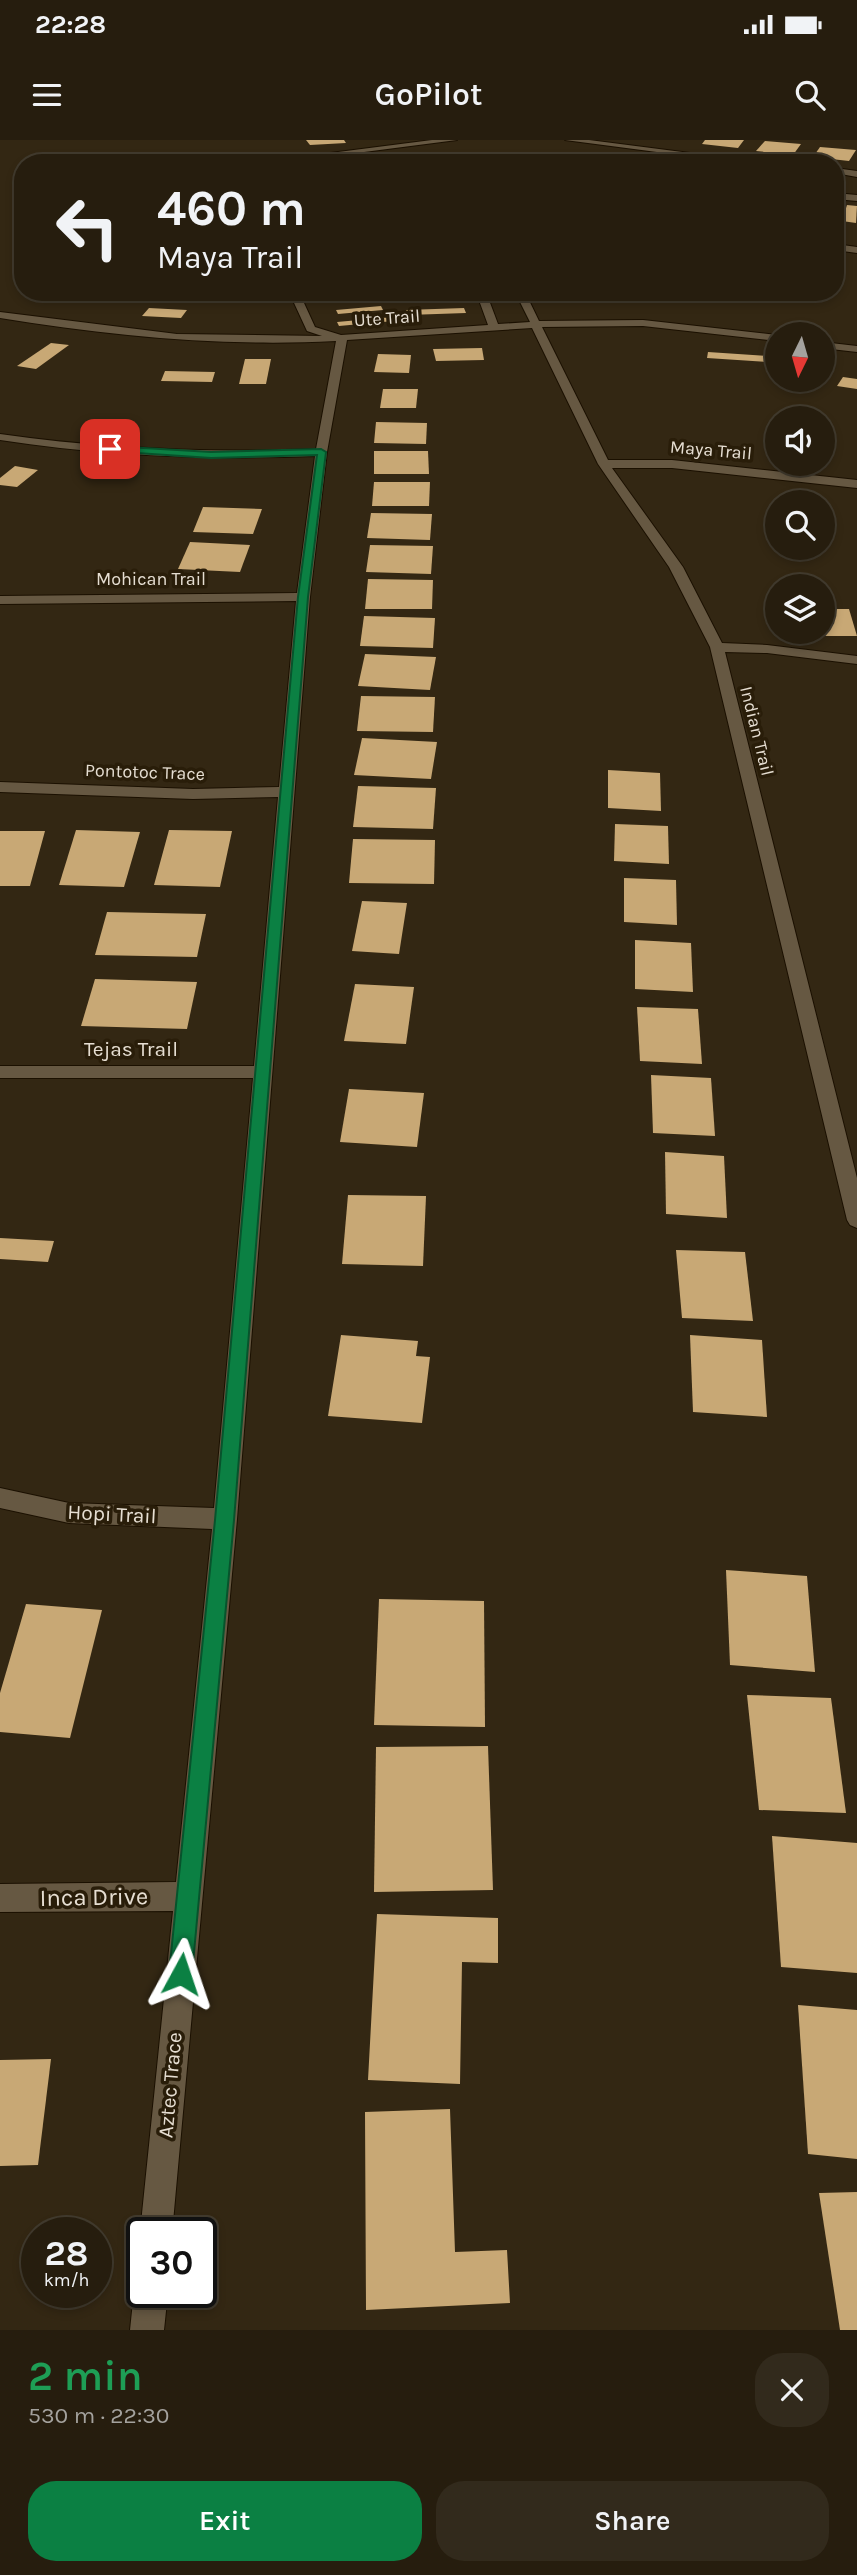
<!DOCTYPE html>
<meta charset="utf-8">
<style>
:root{--surface:#261d0e;--page:#322a1c;--text:#f1f3f6;--muted:#a4a29e;--line:#423b2e;--accent:#0b8043}
body{margin:0;font-family:Karla,sans-serif;background:var(--page);color:var(--text);height:100vh;display:flex;flex-direction:column;font-size:26px;white-space:nowrap}
*{box-sizing:border-box;margin:0}
p{font-size:23px;color:var(--muted)}
.icon{flex:none;width:38px;height:38px;fill:none;stroke:currentColor;stroke-width:2;stroke-linecap:round;stroke-linejoin:round}
.map{position:relative;height:2190px;overflow:hidden}
.drawer{display:flex;flex-direction:column;background:var(--surface);flex:1}
.drawer>*{flex:none}
.guide{position:absolute;left:14px;top:14px;width:830px;height:147px;border-radius:28px;box-shadow:0 4px 10px #0003,0 0 0 2px var(--line);background:#261d0e;color:var(--text);overflow:hidden}
.needle{width:46px;rotate:185deg}
.tools{position:absolute;left:765px;top:182px;display:grid;gap:14px}
.tools a{display:grid;place-items:center;width:70px;height:70px;border-radius:50%;background:var(--surface);box-shadow:0 4px 10px #0003,0 0 0 2px var(--line);font-size:35px}
.speed{position:absolute;left:21px;top:2077px;display:flex;gap:14px;font-size:35px;font-weight:700;text-align:center}
.speed>*{display:grid;place-content:center;width:91px;height:91px;border-radius:50%;background:var(--surface);box-shadow:0 4px 10px #0003,0 0 0 2px var(--line);line-height:1}
.speed small{font-size:18px;font-weight:400}
.speed .limit{border:4px solid #111;border-radius:10px;background:#fff;color:#111}
.pin{position:absolute;display:grid;place-items:center;width:60px;height:60px;color:#fff;margin:-30px;border-radius:14px;box-shadow:0 4px 10px #0006}
.me{position:absolute;width:77px;margin:-38px;rotate:5deg;stroke-linejoin:round;filter:drop-shadow(0 0 5px #0008)}
.turn{display:flex;align-items:center;gap:24px;height:147px;padding:0 28px;font-size:32px}
.turn .icon{width:91px;height:91px;stroke-width:2.5}
.turn b{display:block;font-size:49px;line-height:60px}
.round{display:grid;place-items:center;flex:none;width:74px;height:74px;border-radius:28px;background:var(--page)}
.headline{display:flex;align-items:center;justify-content:space-between;height:119px;padding:0 28px}
h1{font-size:42px;font-weight:600;line-height:52px;color:#1e9e55}
.button{display:flex;gap:14px;margin-top:auto;padding:14px 28px}
.button a{flex:1;height:80px;border-radius:28px;background:var(--accent);color:#fff;font-size:28px;font-weight:600;line-height:80px;text-align:center}
.button a+a{background:var(--page);color:var(--text)}
.status{display:flex;justify-content:space-between;align-items:center;height:49px;padding:0 35px;background:var(--surface);direction:ltr}
.status svg{height:19px;fill:currentColor}
header{display:flex;justify-content:space-between;align-items:center;height:91px;padding:0 28px;background:var(--surface);font-size:32px;font-weight:600}
.map>svg:first-child{display:block}
</style>
<div class="status"><b>22:28</b><svg viewBox="0 0 49 12"><path d="M0 12V9h3v3zM5 12V6h3v6zM10 12V3h3v9zM15 12V0h3v12zM26 1h20v11H26zM47 4h2v5h-2z"/></svg></div>
<header><svg class="icon" aria-label="menu" viewBox="0 0 24 24"><path d="M4 6h16M4 12h16M4 18h16"/></svg>GoPilot<svg class="icon" aria-label="search" viewBox="0 0 24 24"><circle cx="10" cy="10" r="6"/><path d="M15 15l6 6"/></svg></header>
<div class="map">
<svg width="857" height="2190" viewBox="0 0 857 2190">
<rect width="100%" height="100%" fill="#332713"/>
<g fill="#c8a875">
<polygon points="306,0 344,0 346,3 310,5"/>
<polygon points="705,0 744,0 738,8 702,4"/>
<polygon points="765,1 801,4 793,15 756,11"/>
<polygon points="820,7 856,10 849,21 813,17"/>
<polygon points="603,13 642,15 641,21 602,19"/>
<polygon points="847,65 857,66 856,83 842,81"/>
<polygon points="459,155 461,160 404,162 402,158"/>
<polygon points="381,166 383,170 338,174 336,170"/>
<polygon points="149,168 187,170 181,178 142,176"/>
<polygon points="464,168 466,173 408,175 406,170"/>
<polygon points="392,177 394,181 339,186 337,182"/>
<polygon points="51,203 69,205 36,229 17,226"/>
<polygon points="482,208 484,220 436,221 433,209"/>
<polygon points="708,212 768,216 767,222 707,218"/>
<polygon points="378,214 411,215 409,233 374,232"/>
<polygon points="245,219 271,219 266,244 239,244"/>
<polygon points="165,231 215,232 212,242 161,241"/>
<polygon points="843,237 857,239 857,249 837,246"/>
<polygon points="383,249 418,249 416,268 380,268"/>
<polygon points="376,282 427,283 426,304 374,303"/>
<polygon points="374,311 428,311 429,334 374,334"/>
<polygon points="15,326 38,330 17,347 0,345 0,338"/>
<polygon points="374,342 430,342 429,366 372,366"/>
<polygon points="203,367 262,369 253,394 193,392"/>
<polygon points="371,373 432,374 430,400 367,398"/>
<polygon points="190,402 250,405 240,432 178,429"/>
<polygon points="370,405 433,406 431,434 366,432"/>
<polygon points="368,439 433,440 432,469 365,469"/>
<polygon points="822,469 849,469 857,496 825,496"/>
<polygon points="364,476 435,478 433,508 360,506"/>
<polygon points="365,514 436,517 430,550 358,546"/>
<polygon points="361,556 435,557 433,592 357,591"/>
<polygon points="362,598 437,602 431,639 354,635"/>
<polygon points="608,630 660,633 661,671 608,668"/>
<polygon points="358,646 436,648 433,689 353,687"/>
<polygon points="615,684 668,686 669,724 614,721"/>
<polygon points="76,690 140,692 124,747 59,745"/>
<polygon points="169,690 232,691 220,747 154,745"/>
<polygon points="0,691 45,691 30,746 0,746"/>
<polygon points="353,699 435,700 434,744 349,743"/>
<polygon points="624,738 676,740 677,785 624,782"/>
<polygon points="362,761 407,763 399,814 352,811"/>
<polygon points="107,772 206,774 197,817 95,815"/>
<polygon points="635,800 691,803 693,852 635,849"/>
<polygon points="95,839 197,842 187,889 81,886"/>
<polygon points="355,844 414,847 406,904 344,901"/>
<polygon points="637,867 698,869 702,924 640,921"/>
<polygon points="651,935 711,938 715,996 653,993"/>
<polygon points="349,949 424,953 417,1007 340,1002"/>
<polygon points="665,1012 724,1016 727,1078 666,1074"/>
<polygon points="348,1055 426,1056 423,1126 342,1124"/>
<polygon points="0,1098 54,1101 48,1122 0,1119"/>
<polygon points="676,1110 745,1112 753,1181 682,1178"/>
<polygon points="341,1195 418,1201 416,1216 430,1217 422,1283 328,1276"/>
<polygon points="690,1195 762,1200 767,1277 693,1272"/>
<polygon points="726,1430 807,1436 815,1532 730,1525"/>
<polygon points="379,1459 484,1461 485,1587 374,1585"/>
<polygon points="26,1464 102,1470 70,1598 0,1592 0,1553"/>
<polygon points="747,1555 831,1558 846,1673 759,1670"/>
<polygon points="488,1606 493,1750 374,1752 376,1607"/>
<polygon points="772,1696 857,1703 857,1833 781,1827"/>
<polygon points="377,1774 498,1778 498,1823 462,1822 460,1944 368,1940"/>
<polygon points="798,1865 857,1870 857,2019 808,2014"/>
<polygon points="51,1919 38,2025 0,2026 0,1920"/>
<polygon points="450,1969 455,2112 507,2110 510,2163 366,2170 365,1972"/>
<polygon points="857,2052 857,2190 840,2190 819,2053"/>
</g>
<g fill="none" stroke-linecap="round" stroke-linejoin="round">
<g stroke="#1b1000" stroke-width="2">
<g id="minor">
<polygon points="432,0 457,0 279,23 252,23"/>
<polygon points="565,0 589,0 768,23 741,23"/>
<polygon points="835,28 857,31 857,37 835,33"/>
<polygon points="835,53 857,55 857,61 835,59"/>
<polygon points="835,104 857,107 857,113 835,110"/>
<path d="M289 152H299L315 187 341 195 488 185 476 152H486L498 184 530 182 515 152H525L539 181 643 180 777 195V201L643 186 542 187 608 320H672L857 340V348L672 328H612L683 427 722 503 767 505 857 516V524L767 513 725 512 857 1038V1088L850 1085 847 1080 710 507 669 427 598 324 532 188 347 200 327 312 310 457 237 1379 172 2093H142V2098L140 2093 173 1771 0 1772V1744L176 1742 212 1389 69 1383 0 1368V1348L69 1363 214 1368 253 938H0V926H254L278 657 193 659 0 652V642L193 649 279 647 296 461 0 464V456L297 453 315 316C209 320 105 316 0 300V294C105 309 210 313 316 309L336 201C223 207 112 196 0 178V172L177 194 322 196 307 191Z"/>
<polygon points="822,202 857,206 857,212 822,208"/>
<polygon points="142,2139 142,2152 168,2152 164,2190 130,2190 134,2152"/>
</g>
</g>
<use href="#minor" fill="#665842" fill-rule="evenodd"/>
</g>
<polygon fill="#0b8043" stroke="#07532c" stroke-width="2" points="110,306 211,312 321,309 326,312 308,457 234,1380 192,1834 189,1842 181,1845 173,1842 169,1834 215,1380 298,457 317,315 211,318 107,311 107,307"/>
<g text-anchor="middle" stroke-width="7" stroke-linejoin="round" paint-order="stroke">
<g font-size="18" fill="#e6ded2" stroke="#291d09">
<text transform="translate(387 178) rotate(-4)" y="6">Ute Trail</text>
<text transform="translate(711 310) rotate(5)" y="6">Maya Trail</text>
<text x="151" y="445">Mohican Trail</text>
<text transform="translate(757 591) rotate(76)" y="6">Indian Trail</text>
<text transform="translate(145 632) rotate(2)" y="6">Pontotoc Trace</text>
</g>
<g font-size="21" fill="#e6ded2" stroke="#291d09">
<text x="131" y="916">Tejas Trail</text>
<text transform="translate(112 1374) rotate(3)" y="7">Hopi Trail</text>
<text transform="translate(170 1945) rotate(-85)" y="7">Aztec Trace</text>
</g>
<g font-size="24" fill="#e6ded2" stroke="#291d09">
<text transform="translate(94 1757) rotate(-1)" y="8">Inca Drive</text>
</g>
</g>
</svg>
<div class="tools">
<a><svg class="needle" viewBox="-14 -14 28 28"><path d="M0-13l5 13h-10z" fill="#e53935"/><path d="M0 13l5-13h-10z" fill="#a4a29e"/></svg></a>
<a><svg class="icon" aria-label="sound" viewBox="0 0 24 24"><path d="M4 9h4l5-4v14l-5-4H4zM17 9q2 3 0 6"/></svg></a>
<a><svg class="icon" aria-label="search" viewBox="0 0 24 24"><circle cx="10" cy="10" r="6"/><path d="M15 15l6 6"/></svg></a>
<a><svg class="icon" aria-label="layers" viewBox="0 0 24 24"><path d="M12 4l9 5-9 5-9-5zM3 14l9 5 9-5"/></svg></a>
</div>
<div class="speed"><div>28<small>km/h</small></div><div class="limit">30</div></div>
<div class="pin" style="left:110px;top:309px;background:#d93025"><svg class="icon" aria-label="arrive" viewBox="0 0 24 24"><path d="M6 21V4h12l-3 4 3 4H6"/></svg></div>
<svg class="me" style="left:181px;top:1834px" viewBox="-20 -20 40 40"><path d="M0-17L14 15 0 8-14 15z" fill="#0b8043" stroke="#fff" stroke-width="4"/></svg>
<div class="guide">
<div class="turn"><svg class="icon" aria-label="left" viewBox="0 0 24 24"><path d="M17 20v-9H6M10 6l-5 5 5 5"/></svg><div><b>460 m</b>Maya Trail</div></div>
</div>
</div>
<section class="drawer">
<div class="headline"><div><h1>2 min</h1><p>530 m · 22:30</p></div><a class="round"><svg class="icon" aria-label="close" viewBox="0 0 24 24"><path d="M6 6l12 12M18 6L6 18"/></svg></a></div>
<div class="button"><a>Exit</a><a>Share</a></div>
</section>
